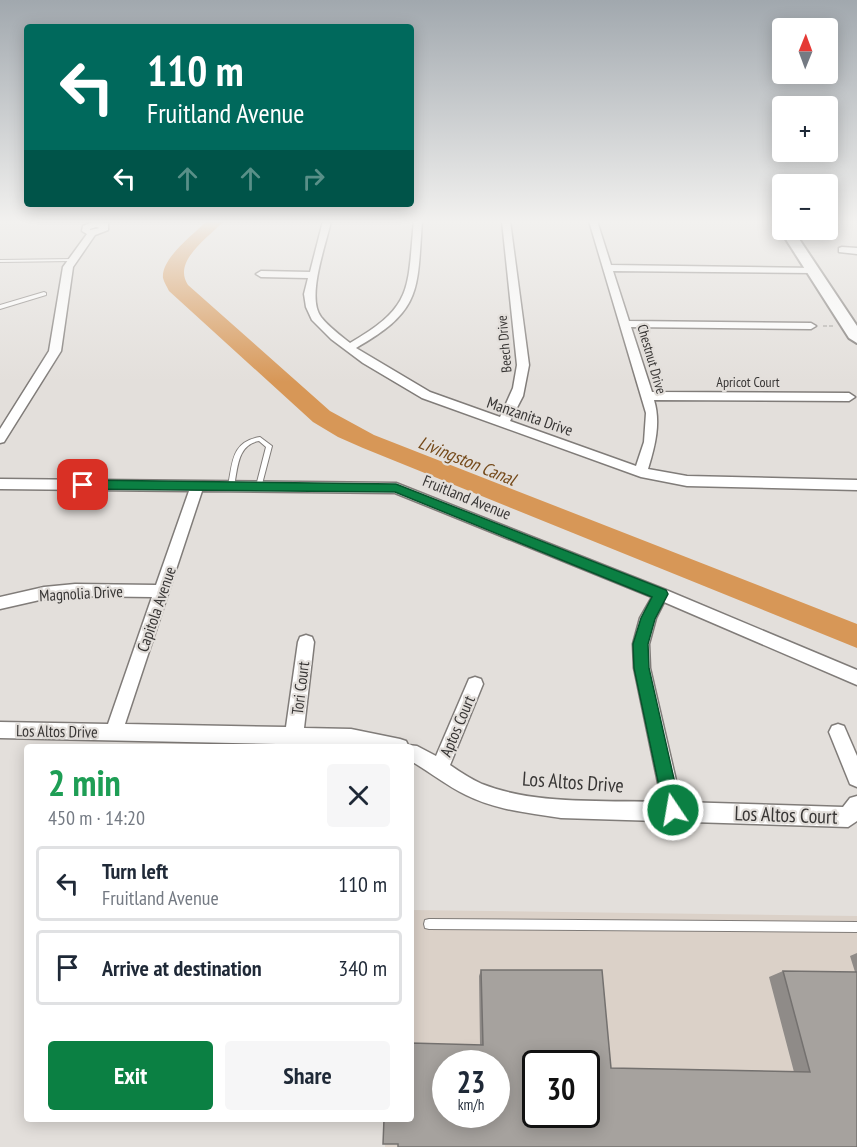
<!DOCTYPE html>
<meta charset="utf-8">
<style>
:root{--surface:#fff;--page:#f6f6f7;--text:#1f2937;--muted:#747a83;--line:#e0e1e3;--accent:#0b8043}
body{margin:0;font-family:"PT Sans Narrow",sans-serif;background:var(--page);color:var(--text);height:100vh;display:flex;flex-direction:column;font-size:22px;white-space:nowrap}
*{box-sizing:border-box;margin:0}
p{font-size:20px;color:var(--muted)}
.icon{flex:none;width:33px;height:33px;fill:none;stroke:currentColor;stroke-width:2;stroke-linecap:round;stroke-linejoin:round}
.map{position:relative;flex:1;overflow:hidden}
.details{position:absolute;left:24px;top:744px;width:390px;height:378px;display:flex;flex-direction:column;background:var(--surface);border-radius:6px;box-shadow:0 3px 15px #0003}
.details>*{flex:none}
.guide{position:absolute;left:24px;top:24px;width:390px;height:183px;border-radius:6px;box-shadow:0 3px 15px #0003;background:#00695c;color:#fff;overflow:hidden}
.needle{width:39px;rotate:1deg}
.fabs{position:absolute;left:772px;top:18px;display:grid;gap:12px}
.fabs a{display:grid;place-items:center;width:66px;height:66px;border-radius:6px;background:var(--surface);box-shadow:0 3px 15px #0003;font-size:30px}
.speed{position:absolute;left:432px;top:1050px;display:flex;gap:12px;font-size:30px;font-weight:700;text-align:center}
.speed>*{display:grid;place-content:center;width:78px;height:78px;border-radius:50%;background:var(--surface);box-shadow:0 3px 15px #0003;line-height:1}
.speed small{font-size:15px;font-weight:400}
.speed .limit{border:3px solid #111;border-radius:9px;background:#fff;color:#111}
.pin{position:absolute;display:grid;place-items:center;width:51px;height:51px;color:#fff;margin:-26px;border-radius:12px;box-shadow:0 3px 9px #0006}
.me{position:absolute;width:66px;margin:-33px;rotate:348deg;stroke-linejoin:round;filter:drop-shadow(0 0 4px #0008)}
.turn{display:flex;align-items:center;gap:21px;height:126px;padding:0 24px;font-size:27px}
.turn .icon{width:78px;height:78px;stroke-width:2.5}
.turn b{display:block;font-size:42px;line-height:51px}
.lanes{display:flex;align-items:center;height:57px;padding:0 24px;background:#0003;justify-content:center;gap:30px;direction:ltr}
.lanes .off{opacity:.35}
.round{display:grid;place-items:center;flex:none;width:63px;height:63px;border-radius:6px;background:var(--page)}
.summary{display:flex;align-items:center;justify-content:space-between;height:102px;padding:0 24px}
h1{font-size:36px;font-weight:600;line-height:45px;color:#1e9e55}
.action{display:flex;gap:12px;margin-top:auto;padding:12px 24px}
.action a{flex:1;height:69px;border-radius:6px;background:var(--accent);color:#fff;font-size:24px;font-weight:600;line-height:69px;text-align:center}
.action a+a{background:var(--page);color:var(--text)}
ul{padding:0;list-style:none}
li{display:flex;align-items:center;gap:18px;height:75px;margin:0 12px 9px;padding:0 12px;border:3px solid var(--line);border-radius:6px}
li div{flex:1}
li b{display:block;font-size:22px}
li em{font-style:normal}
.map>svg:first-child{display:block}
</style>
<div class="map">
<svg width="857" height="1147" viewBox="0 0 857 1147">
<rect width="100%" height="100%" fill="#e3dfdb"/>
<path fill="#dbd1c8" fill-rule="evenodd" d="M411 910 857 916V1147H385L386 1119H411ZM446 1064H496V1114H446ZM536 1064H586V1114H536Z"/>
<path fill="#d79757" d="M207 221H224C208 238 172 261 188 285L330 411 374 435 857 624V648L363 448 338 437 313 422 169 291C167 287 164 282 163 278 161 258 194 234 207 221Z"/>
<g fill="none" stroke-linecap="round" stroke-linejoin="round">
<g stroke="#807c79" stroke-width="2">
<g id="lane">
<polygon points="75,259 75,261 73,261 0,262 0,260"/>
<polygon points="44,292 46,293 46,295 0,309 0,305"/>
<path d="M260 437 272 446 261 488H259L256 486 266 447 259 441C237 445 238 468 234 486L231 488H229L228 486C233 462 231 442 260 437Z"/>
<polygon points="429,919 857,922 857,932 429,929 425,928 424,924 425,920"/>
</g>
</g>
<g stroke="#807c79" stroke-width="3">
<g id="street">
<path d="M95 221 108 223V230L95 235 73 267 61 351 4 442 0 443V429L49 351 63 267 87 234 82 231 83 226ZM96 227 100 228 90 230V229Z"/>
<path d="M323 221H331C326 245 306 297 321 317 329 327 340 335 350 343 414 306 407 290 414 221H422C417 292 422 310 356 348L430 392 500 417 513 388 517 365 502 221H510L529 365 523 396 510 421 636 466 644 442 646 413 589 221H597L611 265 816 268V272L813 273 613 271 629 321 811 323 816 326 811 329 631 327 652 392 849 393 855 397 849 401 654 400C661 423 655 446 648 469L687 476 857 480V490L687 486 641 477 422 398 363 363 331 339 312 320 306 307 304 294 308 278 261 277 256 274 261 271 310 272Z"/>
<polygon points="842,247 857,248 857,254 839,252 839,248"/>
<path d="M0 479 396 483 666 590 857 670V685L664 602 656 618 649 644 650 668 681 802 843 807 850 798 857 796V821L848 827 561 818C529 813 496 810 466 795 447 786 430 772 411 761V747L0 738V722L108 724 152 597 75 596 44 599 0 609V597L44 587 75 584 156 585 189 491 0 489ZM202 491 395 493 652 597 640 618 633 644 634 668 662 802C606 800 534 805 482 784 471 779 460 772 450 765L483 684 481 679 475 677 469 679 436 756 417 746 408 745 406 741 400 739 351 729 304 728 314 642 312 637 306 635 300 637 298 642 286 727 125 724Z"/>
<polygon points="838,724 844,726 857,756 857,787 850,784 829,732 832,726"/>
</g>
</g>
<g stroke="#807c79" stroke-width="4">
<polygon id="secondary" points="782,227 783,230 793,230 857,326 857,343 849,338 780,230"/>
</g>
<polyline stroke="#a9a6a3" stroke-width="1.5" stroke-dasharray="4 2" stroke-linecap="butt" points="823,326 835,326"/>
<use href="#lane" fill="#fff" fill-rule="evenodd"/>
<use href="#street" fill="#fff" fill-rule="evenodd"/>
<use href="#secondary" fill="#fff" fill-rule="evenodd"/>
</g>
<polygon fill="#8f8b88" points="857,953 857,1147 480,1045 479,976 481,970 611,1068 794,1072 769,977 783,971 855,972 850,956"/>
<path fill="#a6a29e" stroke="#74716f" stroke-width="1.5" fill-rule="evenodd" d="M481 970H602L611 1068 810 1072 783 971 857 972V1147H398V1144H383L384 1119H411V1043L483 1045ZM446 1064H496V1114H446ZM536 1064H586V1114H536Z"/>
<linearGradient id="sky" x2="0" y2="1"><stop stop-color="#a1a8ae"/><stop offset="0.58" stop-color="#f2f1ef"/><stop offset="1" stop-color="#f2f1ef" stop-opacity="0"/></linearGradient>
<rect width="857" height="382" fill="url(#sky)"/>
<polygon fill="#0b8043" stroke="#07532c" stroke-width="1.5" points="83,480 396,484 666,590 668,594 655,619 648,644 649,668 681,810 679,816 673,819 666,816 664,810 634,668 633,644 641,618 652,597 395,492 83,489 77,485"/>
<g text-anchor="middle" stroke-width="4.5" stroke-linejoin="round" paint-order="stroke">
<g font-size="14" fill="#383635" stroke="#e3dfdb">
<text transform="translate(504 344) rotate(-95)" y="5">Beech Drive</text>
<text transform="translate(652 359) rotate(74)" y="5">Chestnut Drive</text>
<text x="748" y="387">Apricot Court</text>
</g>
<g font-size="16" fill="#383635" stroke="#e3dfdb">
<text transform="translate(530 416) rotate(19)" y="6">Manzanita Drive</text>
<text transform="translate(467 497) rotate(22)" y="6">Fruitland Avenue</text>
<text transform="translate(81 593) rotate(-3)" y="6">Magnolia Drive</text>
<text transform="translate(156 609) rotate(-71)" y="6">Capitola Avenue</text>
<text transform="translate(300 688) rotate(-83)" y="6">Tori Court</text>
<text transform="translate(457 726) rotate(-67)" y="6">Aptos Court</text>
<text transform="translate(57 731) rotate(1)" y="6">Los Altos Drive</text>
</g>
<g font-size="18" font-style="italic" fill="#744919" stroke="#e3dfdb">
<text transform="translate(467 461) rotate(22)" y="6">Livingston Canal</text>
</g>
<g font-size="20" fill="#383635" stroke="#e3dfdb">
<text transform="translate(573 782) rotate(4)" y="7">Los Altos Drive</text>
<text transform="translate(786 815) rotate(2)" y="7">Los Altos Court</text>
</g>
</g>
</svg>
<div class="fabs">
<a><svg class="needle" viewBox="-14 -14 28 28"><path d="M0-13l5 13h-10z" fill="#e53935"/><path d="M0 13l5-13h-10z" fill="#747a83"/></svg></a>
<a>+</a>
<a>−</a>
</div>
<div class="speed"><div>23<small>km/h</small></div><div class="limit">30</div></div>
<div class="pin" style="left:83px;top:485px;background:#d93025"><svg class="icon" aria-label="arrive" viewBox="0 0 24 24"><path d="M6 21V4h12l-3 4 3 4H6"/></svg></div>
<svg class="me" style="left:673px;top:810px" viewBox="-20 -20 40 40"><circle r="17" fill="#0b8043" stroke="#fff" stroke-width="3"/><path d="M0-11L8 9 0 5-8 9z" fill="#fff"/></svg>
<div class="guide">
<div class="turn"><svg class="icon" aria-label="left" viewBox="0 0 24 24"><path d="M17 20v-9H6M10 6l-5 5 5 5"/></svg><div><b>110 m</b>Fruitland Avenue</div></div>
<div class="lanes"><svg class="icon" aria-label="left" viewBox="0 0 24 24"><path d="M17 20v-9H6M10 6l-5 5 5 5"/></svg><svg class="icon off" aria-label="ahead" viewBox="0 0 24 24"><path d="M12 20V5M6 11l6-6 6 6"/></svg><svg class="icon off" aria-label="ahead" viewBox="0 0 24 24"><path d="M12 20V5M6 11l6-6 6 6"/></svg><svg class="icon off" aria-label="right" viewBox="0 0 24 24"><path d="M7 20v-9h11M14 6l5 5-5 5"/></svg></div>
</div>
<section class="details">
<div class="summary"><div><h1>2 min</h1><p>450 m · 14:20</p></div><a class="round"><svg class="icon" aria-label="close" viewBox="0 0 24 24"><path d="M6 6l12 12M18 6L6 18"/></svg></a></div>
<ul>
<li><svg class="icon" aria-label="left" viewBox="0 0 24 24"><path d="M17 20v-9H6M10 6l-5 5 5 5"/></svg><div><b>Turn left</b><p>Fruitland Avenue</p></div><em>110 m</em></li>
<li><svg class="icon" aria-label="arrive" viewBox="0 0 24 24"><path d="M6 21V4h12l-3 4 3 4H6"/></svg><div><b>Arrive at destination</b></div><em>340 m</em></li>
</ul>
<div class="action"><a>Exit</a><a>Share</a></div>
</section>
</div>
